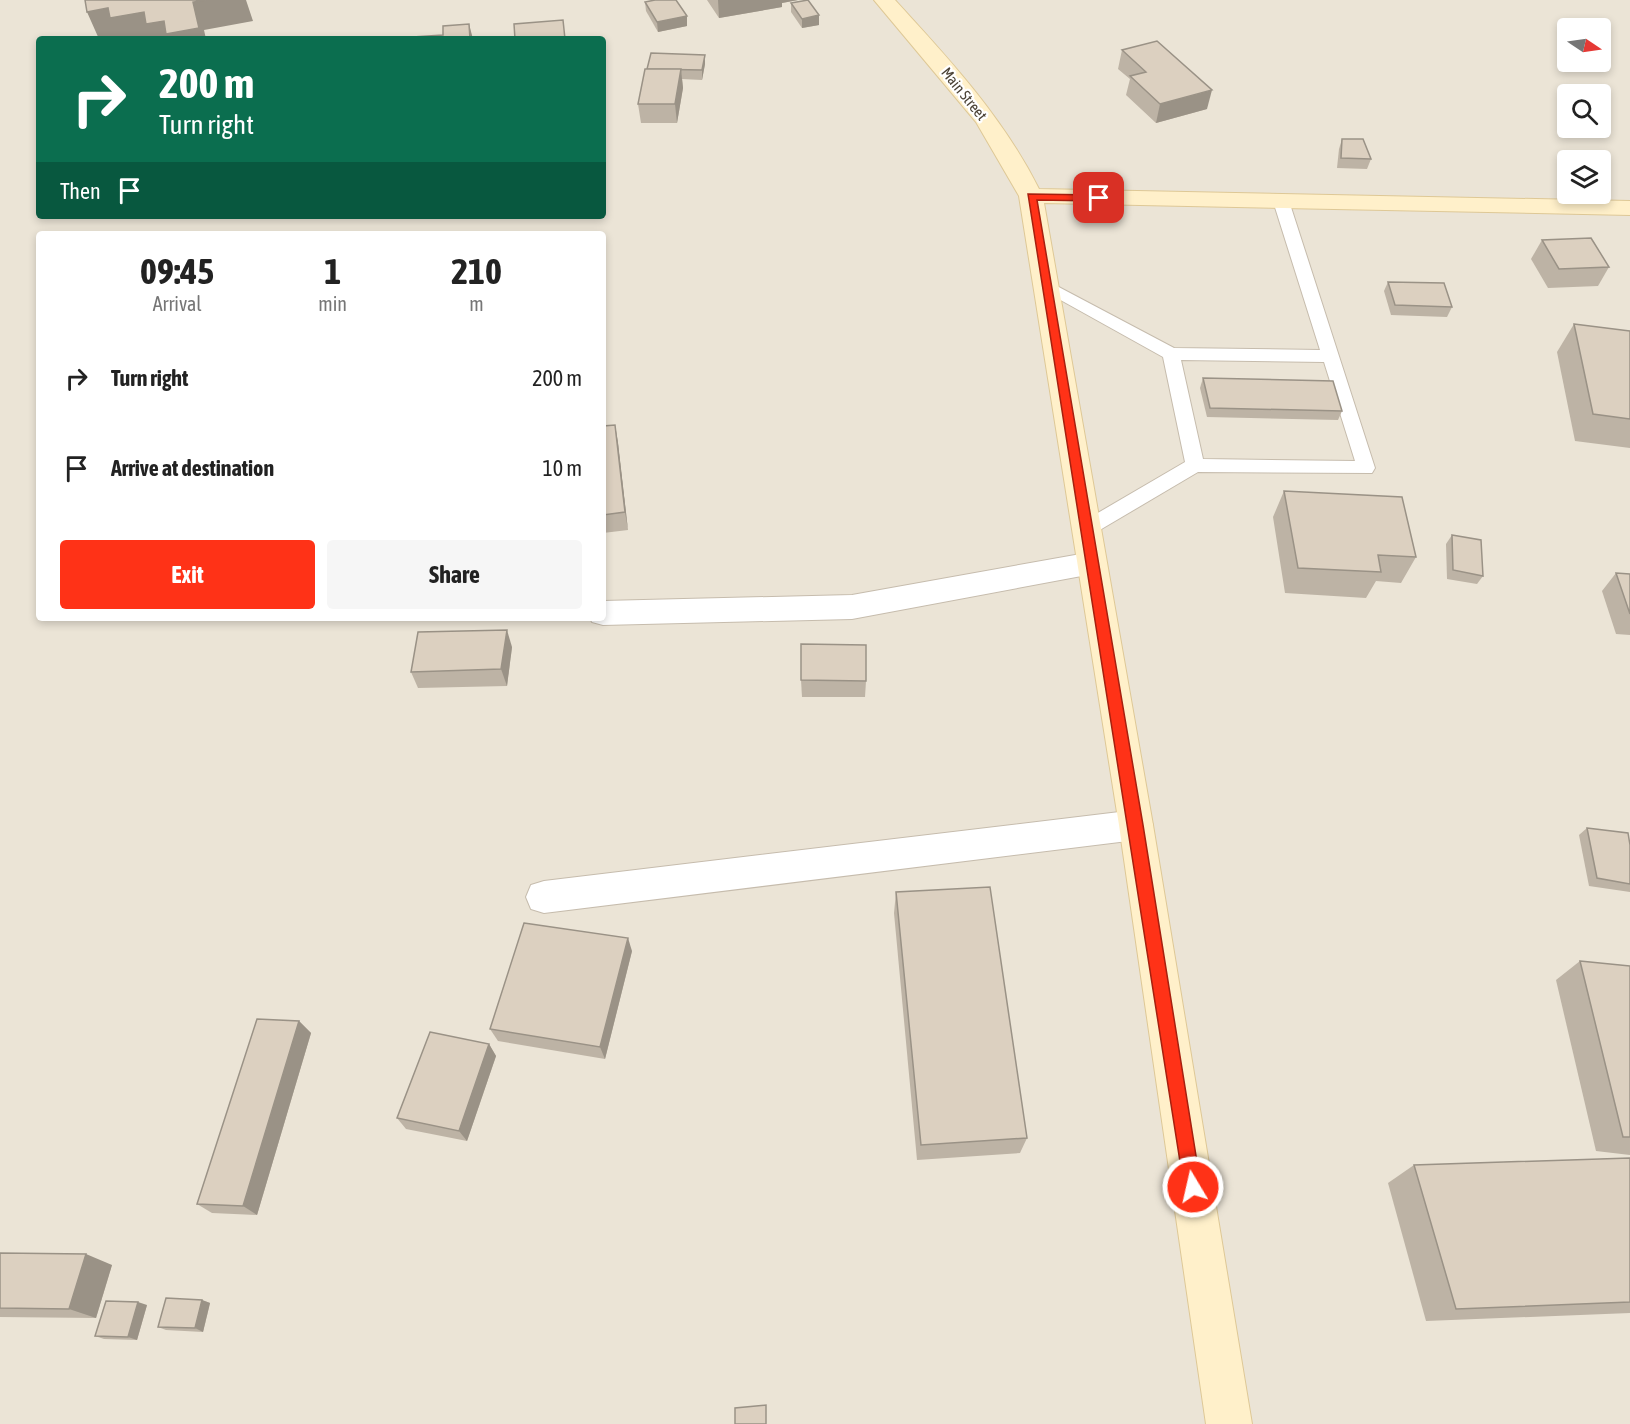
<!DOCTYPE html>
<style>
:root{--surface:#fff;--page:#f6f6f6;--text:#222;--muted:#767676;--accent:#ff3217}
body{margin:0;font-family:"Asap Condensed",sans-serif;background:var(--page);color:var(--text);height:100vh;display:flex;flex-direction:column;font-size:22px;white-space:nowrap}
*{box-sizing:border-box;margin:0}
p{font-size:20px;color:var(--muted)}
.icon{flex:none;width:33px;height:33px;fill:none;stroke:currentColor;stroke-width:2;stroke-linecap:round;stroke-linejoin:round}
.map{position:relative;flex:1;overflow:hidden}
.drawer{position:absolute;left:36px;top:231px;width:570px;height:390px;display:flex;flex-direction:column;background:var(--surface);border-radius:6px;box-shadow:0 3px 9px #0003}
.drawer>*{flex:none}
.banner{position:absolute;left:36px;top:36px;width:570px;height:183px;border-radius:6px;box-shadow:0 3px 9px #0003;background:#0b6e4f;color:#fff;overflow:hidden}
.needle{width:39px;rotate:103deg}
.buttons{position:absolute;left:1557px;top:18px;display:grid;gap:12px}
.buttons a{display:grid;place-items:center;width:54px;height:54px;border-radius:6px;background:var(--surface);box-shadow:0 3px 9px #0003;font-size:30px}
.pin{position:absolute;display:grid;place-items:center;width:51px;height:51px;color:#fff;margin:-26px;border-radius:12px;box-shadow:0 3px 9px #0006}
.me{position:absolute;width:66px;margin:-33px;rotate:351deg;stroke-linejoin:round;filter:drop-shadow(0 0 4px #0008)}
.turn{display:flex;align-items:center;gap:21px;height:126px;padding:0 24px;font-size:27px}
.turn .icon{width:78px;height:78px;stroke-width:2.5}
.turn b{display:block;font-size:42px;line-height:51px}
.then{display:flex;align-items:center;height:57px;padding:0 24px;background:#0003;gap:12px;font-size:22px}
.eta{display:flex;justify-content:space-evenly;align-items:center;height:102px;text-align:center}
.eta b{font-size:36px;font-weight:700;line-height:42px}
.cta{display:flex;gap:12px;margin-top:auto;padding:12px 24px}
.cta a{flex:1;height:69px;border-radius:6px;background:var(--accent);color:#fff;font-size:24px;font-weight:700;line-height:69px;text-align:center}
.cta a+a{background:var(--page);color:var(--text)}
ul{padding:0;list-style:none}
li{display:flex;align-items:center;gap:18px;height:90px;padding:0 24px}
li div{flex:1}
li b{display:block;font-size:22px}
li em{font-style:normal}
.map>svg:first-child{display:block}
</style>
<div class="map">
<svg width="1630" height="1424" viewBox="0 0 1630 1424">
<rect width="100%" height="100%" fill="#f6f2e9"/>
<path fill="#ebe4d6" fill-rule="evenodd" d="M0 0H1630V1424H0ZM1568 28H1600V62H1568ZM39 39H603V216H39ZM1568 94H1600V128H1568ZM1568 160H1600V194H1568ZM39 234H603V618H39Z"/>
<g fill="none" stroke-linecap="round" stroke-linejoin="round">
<g stroke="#c6bcad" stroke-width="2">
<path id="lane" d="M1281 196 1289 201 1375 468 1372 473 1198 472 1093 534H1079L1077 529 1079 524 1185 462 1163 357 1039 288 1047 283 1053 284 1174 348 1320 350 1273 201ZM1181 360 1324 362 1355 461 1203 459Z"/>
</g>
<g stroke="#c6bcad" stroke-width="2">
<g id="street">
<polygon points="1092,552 1103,556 1107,564 1103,572 852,619 603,625 592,622 590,618 603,618 603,601 852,595"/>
<polygon points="1136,810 1148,814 1153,825 1148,836 1136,840 544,913 531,909 526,897 531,885 544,881"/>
</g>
</g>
<g stroke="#dec896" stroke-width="2">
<path id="secondary" d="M874 0H895C949 59 1003 117 1039 189L1630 201V215L1044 203 1153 825 1252 1424H1206L1119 825 1019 196 976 122Z"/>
</g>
<use href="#lane" fill="#fff" fill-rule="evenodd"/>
<use href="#street" fill="#fff" fill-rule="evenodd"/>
<use href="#secondary" fill="#fff0ca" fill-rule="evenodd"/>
</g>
<g fill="#bdb3a5">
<polygon points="707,0 798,0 782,3 782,7 719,18"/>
<polygon points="645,2 687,16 687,26 658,32 646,11"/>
<polygon points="791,3 819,25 802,28 791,12"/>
<polygon points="1122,50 1207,109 1156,123 1126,95 1130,79 1118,69"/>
<polygon points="705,64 702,80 682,79 683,88 677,123 641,123 638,104 647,69"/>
<polygon points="1342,139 1371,159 1367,169 1337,168 1339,149"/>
<polygon points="1542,240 1609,267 1598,286 1548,288 1531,259"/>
<polygon points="1388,282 1452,307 1447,317 1391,315 1384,291"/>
<polygon points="1574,324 1630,331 1630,448 1575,441 1557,352"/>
<polygon points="1203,378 1342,411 1338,420 1207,417 1200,388"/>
<polygon points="615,425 618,443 628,530 603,533 603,426"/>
<polygon points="1284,491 1416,557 1401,583 1376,581 1366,598 1285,593 1273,517"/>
<polygon points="1452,535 1483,576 1477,584 1447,579 1446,544"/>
<polygon points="1616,573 1630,574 1630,635 1616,634 1602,591"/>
<polygon points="512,647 507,686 418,688 411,672"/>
<polygon points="801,680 866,681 865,697 802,697"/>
<polygon points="1587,828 1630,845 1630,892 1589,886 1579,835"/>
<polygon points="896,892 1027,1138 1020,1153 917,1160 894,913"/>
<polygon points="632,951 605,1059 498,1041 490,1029"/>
<polygon points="1580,961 1630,966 1630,1155 1596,1151 1556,980"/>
<polygon points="299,1021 311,1033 257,1215 212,1213 197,1204"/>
<polygon points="489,1044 496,1056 467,1141 406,1129 397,1118"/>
<polygon points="1630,1158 1630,1313 1426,1321 1388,1183 1414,1165"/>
<polygon points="0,1253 112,1265 96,1318 0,1317"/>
<polygon points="202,1300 210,1303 203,1332 166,1330 158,1327"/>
<polygon points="147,1305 137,1340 104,1339 95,1336"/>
</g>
<g fill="#9a9286">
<polygon points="206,0 246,0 253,21 204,30 206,39 119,39 118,36 99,39 87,12 108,8 193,2"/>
<polygon points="718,0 798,0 782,3 782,7 719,18"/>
<polygon points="819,15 819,25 802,28 802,19"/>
<polygon points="687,16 687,26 658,32 657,22"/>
<polygon points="469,24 473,39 470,39"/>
<polygon points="705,55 705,64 702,80 702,70"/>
<polygon points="681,69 683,88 677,123 675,104"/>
<polygon points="1212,90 1207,109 1156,123 1160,104"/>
<polygon points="615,425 618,443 628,530 625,512"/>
<polygon points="507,630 512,647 507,686 501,669"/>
<polygon points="628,938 632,951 605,1059 600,1047"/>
<polygon points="299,1021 311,1033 257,1215 243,1206"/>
<polygon points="489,1044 496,1056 467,1141 459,1131"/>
<polygon points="86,1254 112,1265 96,1318 69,1309"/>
<polygon points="202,1300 210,1303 203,1332 195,1328"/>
<polygon points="138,1302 147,1305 137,1340 128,1337"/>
</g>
<g fill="#dcd0c0" stroke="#9a9286" stroke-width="1.5">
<polygon points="85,0 206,0 193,2 199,28 166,34 164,21 146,24 144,12 110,18 108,8 87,12"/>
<polygon points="655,0 676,0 687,16 657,22 645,2"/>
<polygon points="808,0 819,15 802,19 791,3"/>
<polygon points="563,20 565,39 515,39 514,24"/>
<polygon points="469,24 470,39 413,39 413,37 443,35 443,26"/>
<polygon points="1157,41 1212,90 1160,104 1130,76 1146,72 1122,50"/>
<polygon points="651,53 705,55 702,70 647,69"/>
<polygon points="645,69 681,69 675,104 638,104"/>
<polygon points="1342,139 1363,139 1371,159 1341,158"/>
<polygon points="1591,238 1609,267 1559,269 1542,240"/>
<polygon points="1388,282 1444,283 1452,307 1395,305"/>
<polygon points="1574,324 1630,331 1630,419 1593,414"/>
<polygon points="1203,378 1333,381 1342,411 1210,408"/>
<polygon points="615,425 625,512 603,515 603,426"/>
<polygon points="1284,491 1402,497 1416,557 1378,555 1381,572 1298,568"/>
<polygon points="1452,535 1481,540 1483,576 1453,570"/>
<polygon points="1616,573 1630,574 1630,614"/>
<polygon points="507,630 501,669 411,672 418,632"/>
<polygon points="801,644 866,645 866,681 801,680"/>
<polygon points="1587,828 1628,833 1630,845 1630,884 1597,878"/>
<polygon points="990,887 1027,1138 921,1145 896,892"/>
<polygon points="524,923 628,938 600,1047 490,1029"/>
<polygon points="1580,961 1630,966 1630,1137 1623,1137"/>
<polygon points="257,1019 299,1021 243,1206 197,1204"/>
<polygon points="430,1032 489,1044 459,1131 397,1118"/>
<polygon points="1630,1158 1630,1302 1456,1309 1414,1165"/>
<polygon points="0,1253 86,1254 69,1309 0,1308"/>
<polygon points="166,1298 202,1300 195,1328 158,1327"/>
<polygon points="106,1301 138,1302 128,1337 95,1336"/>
<polygon points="766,1405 766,1424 735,1424 735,1408"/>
</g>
<polygon fill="#ff3217" stroke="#a6200f" stroke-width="1.5" points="1028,194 1099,195 1104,198 1099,201 1037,200 1143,825 1201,1187 1199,1193 1193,1195 1187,1193 1184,1187"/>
<g text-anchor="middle" stroke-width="4.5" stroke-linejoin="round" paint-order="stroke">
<g font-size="15" fill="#4b4236" stroke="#fff">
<text transform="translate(964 94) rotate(51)" y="5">Main Street</text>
</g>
</g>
</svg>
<div class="buttons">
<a><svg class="needle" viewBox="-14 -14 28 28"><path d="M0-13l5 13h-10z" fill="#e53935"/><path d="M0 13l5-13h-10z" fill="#767676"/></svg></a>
<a><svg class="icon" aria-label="search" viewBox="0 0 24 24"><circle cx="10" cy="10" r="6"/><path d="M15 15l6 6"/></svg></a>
<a><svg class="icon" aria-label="layers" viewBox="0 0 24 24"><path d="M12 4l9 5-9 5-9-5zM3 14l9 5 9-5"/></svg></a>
</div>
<div class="pin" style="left:1099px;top:198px;background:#d93025"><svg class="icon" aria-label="arrive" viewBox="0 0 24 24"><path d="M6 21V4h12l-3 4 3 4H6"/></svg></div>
<svg class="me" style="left:1193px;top:1187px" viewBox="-20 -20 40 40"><circle r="17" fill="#ff3217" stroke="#fff" stroke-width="3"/><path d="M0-11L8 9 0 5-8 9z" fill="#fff"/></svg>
<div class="banner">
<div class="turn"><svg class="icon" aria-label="right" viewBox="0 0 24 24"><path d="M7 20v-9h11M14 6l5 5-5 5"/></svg><div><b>200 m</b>Turn right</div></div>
<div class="then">Then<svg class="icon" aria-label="arrive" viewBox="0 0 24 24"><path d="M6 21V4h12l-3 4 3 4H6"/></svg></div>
</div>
<section class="drawer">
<div class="eta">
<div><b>09:45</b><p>Arrival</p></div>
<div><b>1</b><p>min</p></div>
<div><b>210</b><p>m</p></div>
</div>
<ul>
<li><svg class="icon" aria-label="right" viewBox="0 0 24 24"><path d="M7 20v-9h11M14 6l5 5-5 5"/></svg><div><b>Turn right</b></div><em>200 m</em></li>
<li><svg class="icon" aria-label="arrive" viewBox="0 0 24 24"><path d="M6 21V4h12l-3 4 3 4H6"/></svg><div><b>Arrive at destination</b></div><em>10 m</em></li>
</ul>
<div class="cta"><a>Exit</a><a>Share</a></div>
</section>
</div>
